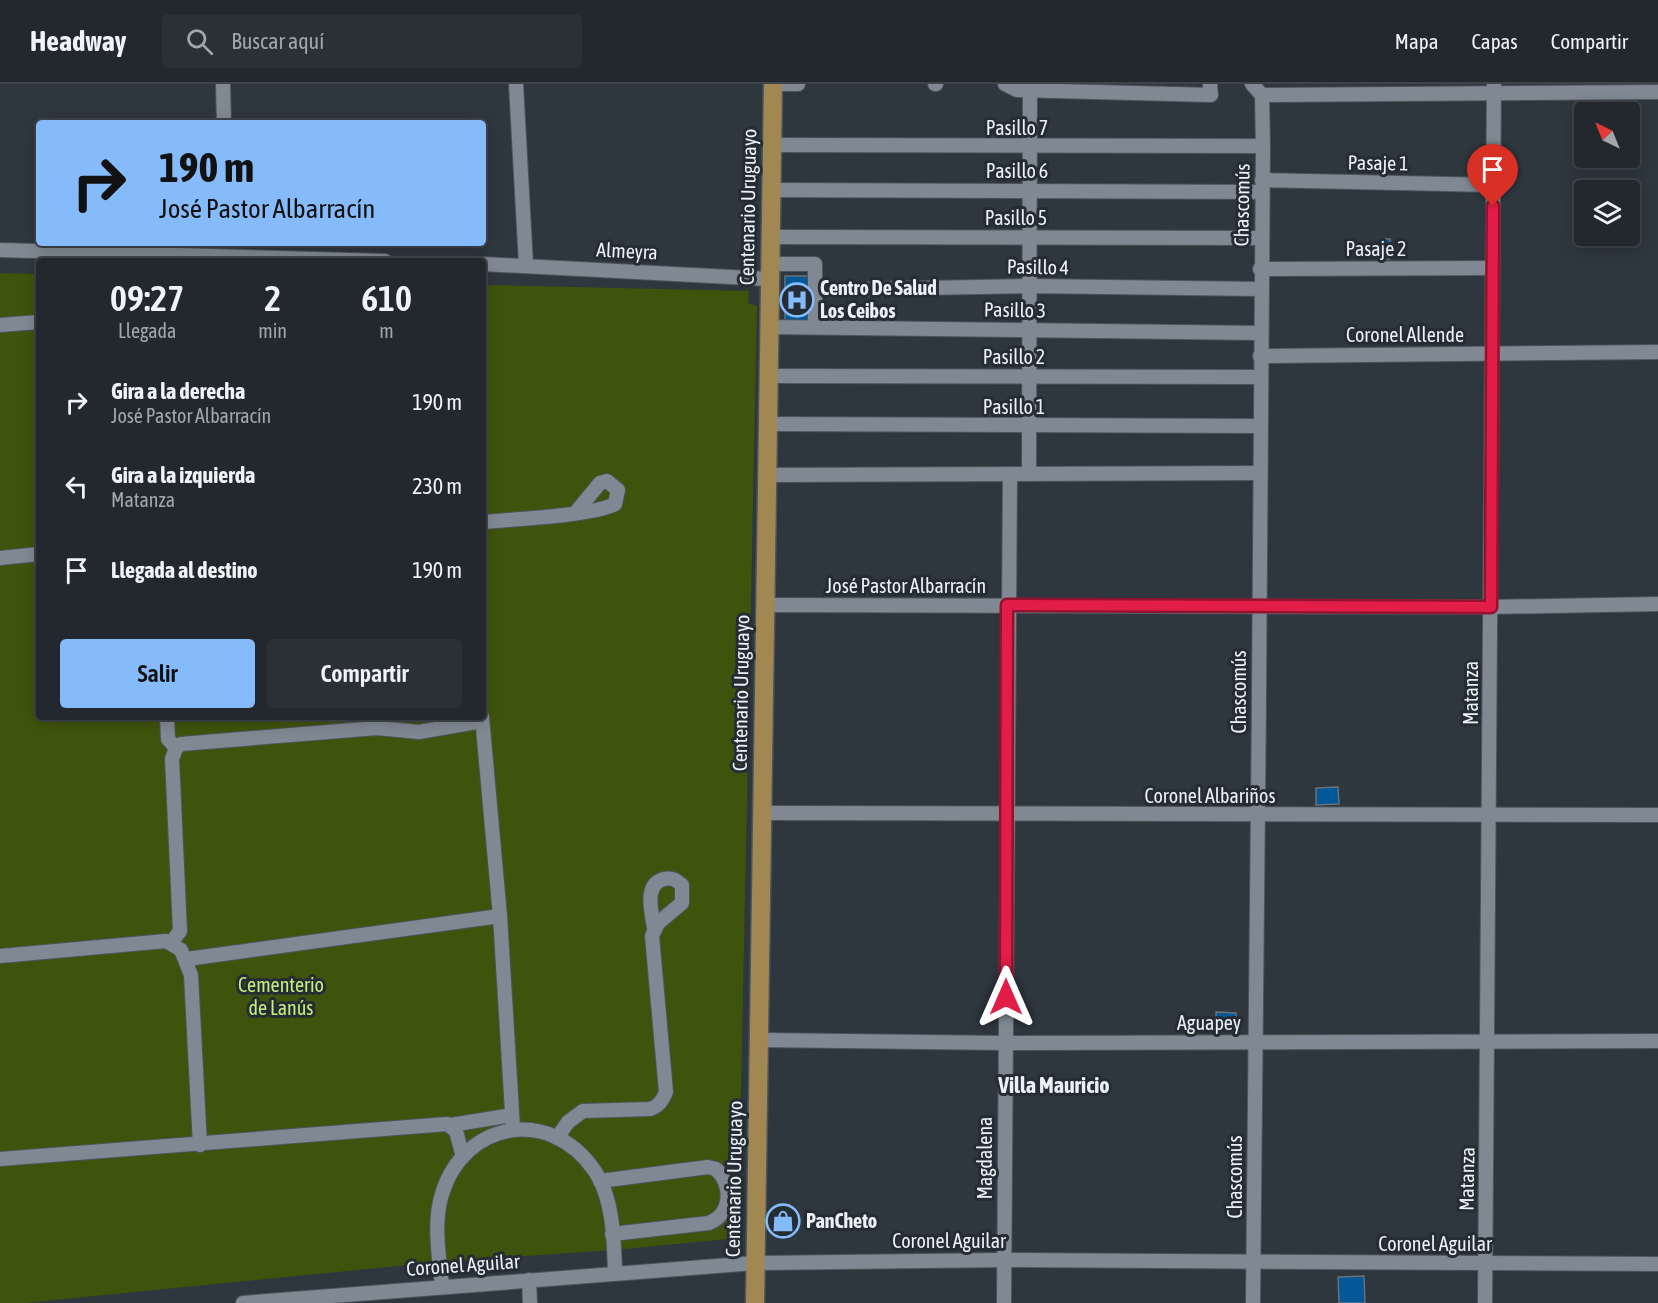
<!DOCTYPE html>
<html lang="es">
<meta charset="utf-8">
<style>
:root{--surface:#22282e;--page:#2a3036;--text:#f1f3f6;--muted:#a2a6aa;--line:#3f444a;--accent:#86bbfb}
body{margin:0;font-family:"Asap Condensed",sans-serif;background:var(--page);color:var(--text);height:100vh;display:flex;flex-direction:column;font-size:22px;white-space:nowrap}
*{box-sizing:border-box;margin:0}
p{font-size:20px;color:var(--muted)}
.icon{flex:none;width:33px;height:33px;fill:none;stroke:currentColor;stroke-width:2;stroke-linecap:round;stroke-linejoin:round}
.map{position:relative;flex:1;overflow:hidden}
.sheet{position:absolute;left:36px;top:174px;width:450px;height:462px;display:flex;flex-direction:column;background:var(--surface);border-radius:6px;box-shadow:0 3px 15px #0003,0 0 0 2px var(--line)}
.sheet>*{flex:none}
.hud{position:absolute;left:36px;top:36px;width:450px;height:126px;border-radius:6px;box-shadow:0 3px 15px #0003,0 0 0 2px var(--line);background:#86bbfb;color:#111;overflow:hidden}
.needle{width:39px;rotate:317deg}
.tools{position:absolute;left:1574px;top:18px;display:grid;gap:12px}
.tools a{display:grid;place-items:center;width:66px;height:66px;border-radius:6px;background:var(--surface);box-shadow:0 3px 15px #0003,0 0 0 2px var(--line);font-size:30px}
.pin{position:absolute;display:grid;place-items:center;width:51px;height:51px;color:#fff;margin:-62px -26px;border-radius:50% 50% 50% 0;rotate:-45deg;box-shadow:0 0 6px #0007}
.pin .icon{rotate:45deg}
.me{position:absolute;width:66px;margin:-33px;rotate:0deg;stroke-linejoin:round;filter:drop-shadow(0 0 4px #0008)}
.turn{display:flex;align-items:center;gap:21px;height:126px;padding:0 24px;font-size:27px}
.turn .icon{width:78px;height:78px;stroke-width:2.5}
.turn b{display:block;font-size:42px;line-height:51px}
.eta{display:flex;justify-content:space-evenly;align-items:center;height:102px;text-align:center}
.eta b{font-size:36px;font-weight:600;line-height:42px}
.button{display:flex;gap:12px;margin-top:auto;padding:12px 24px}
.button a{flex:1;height:69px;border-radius:6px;background:var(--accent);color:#111;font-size:24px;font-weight:600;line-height:69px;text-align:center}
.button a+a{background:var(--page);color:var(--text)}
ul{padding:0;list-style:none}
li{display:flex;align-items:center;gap:18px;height:84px;padding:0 24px}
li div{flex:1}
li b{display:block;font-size:22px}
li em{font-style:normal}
header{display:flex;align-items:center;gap:36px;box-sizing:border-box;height:84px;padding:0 30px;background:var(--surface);border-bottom:2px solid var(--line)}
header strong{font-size:28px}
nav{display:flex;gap:33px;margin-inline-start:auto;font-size:21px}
.search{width:420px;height:54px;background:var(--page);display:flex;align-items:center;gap:15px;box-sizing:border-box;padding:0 21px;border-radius:6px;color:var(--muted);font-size:22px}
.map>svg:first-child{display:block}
</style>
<header>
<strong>Headway</strong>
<div class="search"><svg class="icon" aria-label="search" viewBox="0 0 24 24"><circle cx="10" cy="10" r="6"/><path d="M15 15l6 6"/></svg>Buscar aquí</div>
<nav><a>Mapa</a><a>Capas</a><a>Compartir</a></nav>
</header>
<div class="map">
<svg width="1658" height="1219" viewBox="0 0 1658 1219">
<rect width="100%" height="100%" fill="#2e363e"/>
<polygon fill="#3e540c" points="0,189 39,190 39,633 483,633 483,201 749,207 748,219 757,222 738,1154 614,1166 439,1178 24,1219 0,1219"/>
<g fill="#045897" stroke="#68717a" stroke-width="1.5">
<rect x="1381" y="155" width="9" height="20"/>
<rect x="785" y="192" width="24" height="49"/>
<polygon points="1338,703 1339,720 1316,721 1316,704"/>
<polygon points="1216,928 1236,929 1237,941 1235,944 1216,943"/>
<polygon points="1364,1192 1365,1219 1339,1219 1338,1193"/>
</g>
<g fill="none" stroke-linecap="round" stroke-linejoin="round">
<g stroke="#4d555b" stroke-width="16">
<g id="minor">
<polyline points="223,0 224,39"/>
<polyline points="516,0 526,181"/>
<polyline points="773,0 798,0"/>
<polyline points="935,0 936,0"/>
<polyline points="1005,0 1017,6 1211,11 1210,0"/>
<path d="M1252 0 1262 11 1263 62C1261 448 1257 833 1253 1219"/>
<polyline points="1262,11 1658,8"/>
<polyline points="772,61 1263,62"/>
<polyline points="1262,96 1493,101"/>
<polyline points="772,106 1262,108"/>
<polyline points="771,153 1261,154"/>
<polyline points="0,166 385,177"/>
<polyline points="483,180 770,195"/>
<polyline points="770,180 815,180 815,243"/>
<polyline points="1260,185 1492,184"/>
<polyline points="815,206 1029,202 1260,205"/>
<polyline points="0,241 39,238"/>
<polyline points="769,243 1260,249"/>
<polyline points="1260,272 1658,268"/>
<polyline points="768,292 1260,293"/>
<polyline points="768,340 1259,342"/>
<polyline points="1029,390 1030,6"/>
<polyline points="767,391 1259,389"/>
<path d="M483 438C513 435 592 432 615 420L618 406 607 397 600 399 576 428"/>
<polyline points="0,474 39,470"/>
<polyline points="765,521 1491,523 1658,520"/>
<polyline points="167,633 168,655 176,664"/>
<polyline points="482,633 500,832 513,1044"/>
<polyline points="762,729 1658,731"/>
<polyline points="171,859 180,847 172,675 176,664 181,660 377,644 419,648 482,637"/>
<polyline points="0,872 166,857 181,866 191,891 200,1061"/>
<polyline points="187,875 500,832"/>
<polyline points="759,956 1005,959 1658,957"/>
<polyline points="451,1041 512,1031"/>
<path d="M557 1054 568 1038 583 1027 650 1025C659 1022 662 1017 666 1008L652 852 658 839 682 819V801C676 796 672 793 664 795 643 800 652 829 654 844"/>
<polyline points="0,1075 447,1040 456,1047 463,1073"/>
<path d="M600 1097 708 1083 716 1085C733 1102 732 1130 709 1139L612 1150"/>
<polyline points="529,1196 530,1219"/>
<path d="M442 1201C439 1173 433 1138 442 1110 464 1037 550 1022 594 1086 613 1113 614 1155 615 1188"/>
<polyline points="243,1219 755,1179 1004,1176 1658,1180"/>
<polyline points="1004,1219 1010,390"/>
<polyline points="1485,1219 1494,0"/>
</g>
</g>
<g stroke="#4d555b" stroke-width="21">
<polyline id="major" points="755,1219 773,0"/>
</g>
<use href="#minor" stroke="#808993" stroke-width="14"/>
<use href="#major" stroke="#a18853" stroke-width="18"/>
</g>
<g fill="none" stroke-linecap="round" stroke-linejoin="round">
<g stroke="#92132f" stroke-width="15">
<polyline id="route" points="1006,913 1007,521 1491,523 1493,122"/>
</g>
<use href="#route" stroke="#e11d48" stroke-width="10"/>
</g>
<defs>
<g id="hospital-ring" transform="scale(1.725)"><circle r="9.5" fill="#252c34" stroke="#86bbfb" stroke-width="1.5"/><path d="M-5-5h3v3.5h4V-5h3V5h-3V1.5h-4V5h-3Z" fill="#86bbfb"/></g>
<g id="shop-ring" transform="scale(1.725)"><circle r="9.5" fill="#252c34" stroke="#86bbfb" stroke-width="1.5"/><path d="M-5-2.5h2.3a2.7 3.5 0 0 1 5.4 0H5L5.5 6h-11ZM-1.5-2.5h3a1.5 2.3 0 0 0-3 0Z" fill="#86bbfb"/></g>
</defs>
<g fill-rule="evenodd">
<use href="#hospital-ring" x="797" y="216"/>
<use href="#shop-ring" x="783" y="1137"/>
</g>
<g text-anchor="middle" stroke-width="6" stroke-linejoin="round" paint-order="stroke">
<g font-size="20" fill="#ebf1f6" stroke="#252c34">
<text x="1017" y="51">Pasillo 7</text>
<text transform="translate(1378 79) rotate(1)" y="7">Pasaje 1</text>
<text x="1017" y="94">Pasillo 6</text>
<text transform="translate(1242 121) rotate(-89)" y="7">Chascomús</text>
<text transform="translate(748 123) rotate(-89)" y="7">Centenario Uruguayo</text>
<text x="1016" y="141">Pasillo 5</text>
<text x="1376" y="172">Pasaje 2</text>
<text transform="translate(627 167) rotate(3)" y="7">Almeyra</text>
<text transform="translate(1038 183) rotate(1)" y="7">Pasillo 4</text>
<text transform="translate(1015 226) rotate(1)" y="7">Pasillo 3</text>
<text x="1405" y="258">Coronel Allende</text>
<text x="1014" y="280">Pasillo 2</text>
<text x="1014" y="330">Pasillo 1</text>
<text x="906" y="509">José Pastor Albarracín</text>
<text transform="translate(1239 608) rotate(-90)" y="7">Chascomús</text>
<text transform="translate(741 609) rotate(-89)" y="7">Centenario Uruguayo</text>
<text transform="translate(1471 609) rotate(-90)" y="7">Matanza</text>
<text x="1210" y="719">Coronel Albariños</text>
<text x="1209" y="946">Aguapey</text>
<text transform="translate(985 1074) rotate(-90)" y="7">Magdalena</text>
<text transform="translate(1235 1093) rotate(-90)" y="7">Chascomús</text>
<text transform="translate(734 1095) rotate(-89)" y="7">Centenario Uruguayo</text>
<text transform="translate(1467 1095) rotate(-89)" y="7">Matanza</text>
<text x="949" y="1164">Coronel Aguilar</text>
<text x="1435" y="1167">Coronel Aguilar</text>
<text transform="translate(463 1181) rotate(-4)" y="7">Coronel Aguilar</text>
</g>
<g font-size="20" font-weight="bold" fill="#ebf1f6" stroke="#252c34" text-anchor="start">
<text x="820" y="211">Centro De Salud<tspan x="820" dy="23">Los Ceibos</tspan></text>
<text x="806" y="1144">PanCheto</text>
</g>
<g font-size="20" fill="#c3ee79" stroke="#252c34">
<text x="281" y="908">Cementerio<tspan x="281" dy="23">de Lanús</tspan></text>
</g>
<g font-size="22" font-weight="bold" fill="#ebf1f6" stroke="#252c34">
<text x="1054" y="1009">Villa Mauricio</text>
</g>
</g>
</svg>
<div class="tools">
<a><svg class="needle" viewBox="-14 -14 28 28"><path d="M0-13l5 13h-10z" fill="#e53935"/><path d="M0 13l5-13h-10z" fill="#a2a6aa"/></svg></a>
<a><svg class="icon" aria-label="layers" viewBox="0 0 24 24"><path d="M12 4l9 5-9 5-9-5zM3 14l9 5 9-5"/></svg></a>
</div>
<div class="pin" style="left:1493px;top:122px;background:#d93025"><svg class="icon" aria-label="arrive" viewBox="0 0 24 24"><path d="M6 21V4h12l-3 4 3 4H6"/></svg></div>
<svg class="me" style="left:1006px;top:913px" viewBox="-20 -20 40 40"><path d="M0-17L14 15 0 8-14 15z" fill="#e11d48" stroke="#fff" stroke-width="4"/></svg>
<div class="hud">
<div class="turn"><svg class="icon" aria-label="right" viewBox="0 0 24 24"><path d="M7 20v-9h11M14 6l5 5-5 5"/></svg><div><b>190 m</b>José Pastor Albarracín</div></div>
</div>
<section class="sheet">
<div class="eta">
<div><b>09:27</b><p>Llegada</p></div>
<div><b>2</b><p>min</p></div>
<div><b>610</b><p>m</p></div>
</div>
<ul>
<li><svg class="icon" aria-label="right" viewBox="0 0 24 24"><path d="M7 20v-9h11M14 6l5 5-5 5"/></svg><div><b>Gira a la derecha</b><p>José Pastor Albarracín</p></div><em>190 m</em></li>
<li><svg class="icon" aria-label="left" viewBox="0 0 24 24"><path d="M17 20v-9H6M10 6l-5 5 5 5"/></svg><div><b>Gira a la izquierda</b><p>Matanza</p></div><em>230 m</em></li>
<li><svg class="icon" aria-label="arrive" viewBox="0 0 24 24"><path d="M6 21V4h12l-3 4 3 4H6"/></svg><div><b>Llegada al destino</b></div><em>190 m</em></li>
</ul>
<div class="button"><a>Salir</a><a>Compartir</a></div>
</section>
</div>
